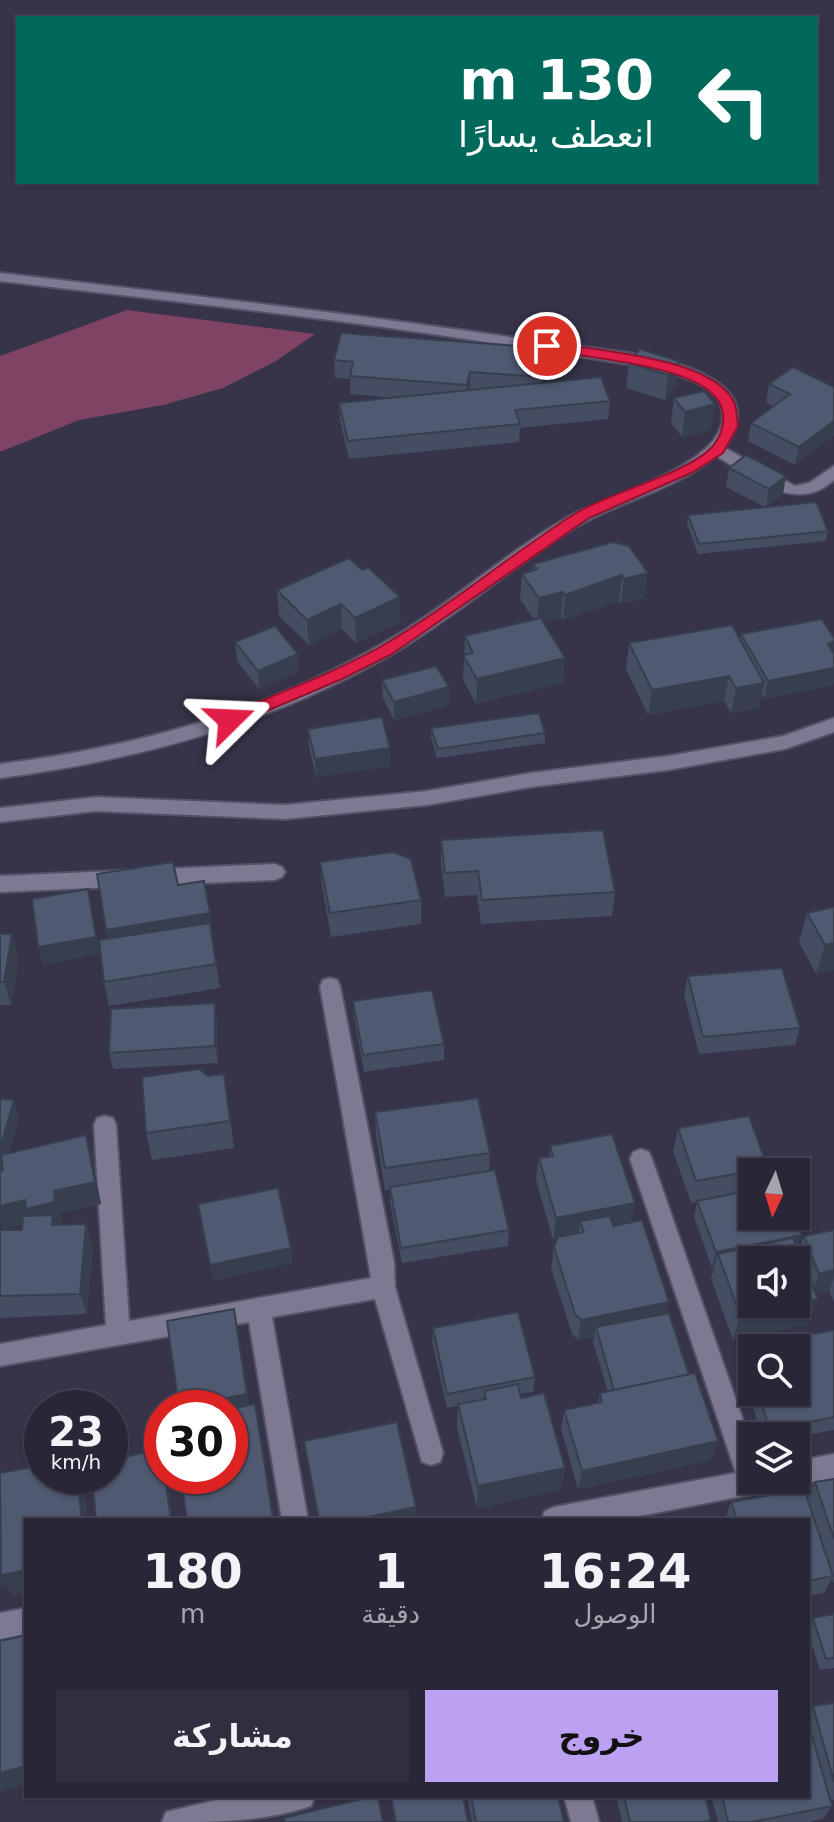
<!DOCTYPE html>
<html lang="ar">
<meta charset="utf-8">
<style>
:root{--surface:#292637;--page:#312e3f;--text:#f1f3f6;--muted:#a5a5ad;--line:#454352;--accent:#bca0f2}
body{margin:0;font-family:"DejaVu Sans",Vazirmatn,sans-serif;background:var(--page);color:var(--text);direction:rtl;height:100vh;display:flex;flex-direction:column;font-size:30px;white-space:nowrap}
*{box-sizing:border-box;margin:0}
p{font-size:26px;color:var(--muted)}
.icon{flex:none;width:44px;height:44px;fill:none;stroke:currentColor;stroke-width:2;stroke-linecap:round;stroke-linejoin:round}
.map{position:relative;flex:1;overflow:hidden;direction:ltr}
.details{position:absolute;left:24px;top:1518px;width:786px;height:280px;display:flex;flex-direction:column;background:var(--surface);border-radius:0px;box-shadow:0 2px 6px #0004,0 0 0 2px var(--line);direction:rtl}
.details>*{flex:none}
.guide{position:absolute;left:16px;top:16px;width:802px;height:168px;border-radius:0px;box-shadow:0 2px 6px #0004,0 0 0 2px var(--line);direction:rtl;background:#00695c;color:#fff;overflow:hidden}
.needle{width:52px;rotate:184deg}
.tools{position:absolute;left:738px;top:1158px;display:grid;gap:16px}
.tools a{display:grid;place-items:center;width:72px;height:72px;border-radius:0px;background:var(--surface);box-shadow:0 2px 6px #0004,0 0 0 2px var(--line);font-size:40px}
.speed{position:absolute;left:24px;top:1390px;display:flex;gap:16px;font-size:40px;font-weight:700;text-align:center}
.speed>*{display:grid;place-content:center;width:104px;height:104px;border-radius:50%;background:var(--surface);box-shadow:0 2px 6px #0004,0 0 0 2px var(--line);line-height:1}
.speed small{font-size:20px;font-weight:400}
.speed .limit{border:12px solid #d22;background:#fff;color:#111}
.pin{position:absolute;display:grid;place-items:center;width:68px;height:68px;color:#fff;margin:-34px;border:4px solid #fff;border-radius:50%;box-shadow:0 2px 8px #0007}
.me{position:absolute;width:88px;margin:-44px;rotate:69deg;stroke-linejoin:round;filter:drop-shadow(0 0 6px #0008)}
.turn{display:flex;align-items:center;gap:28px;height:168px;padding:0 32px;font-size:36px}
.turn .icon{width:104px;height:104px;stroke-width:2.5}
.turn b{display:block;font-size:56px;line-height:68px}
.eta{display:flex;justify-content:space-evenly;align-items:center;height:136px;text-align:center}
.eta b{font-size:48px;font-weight:600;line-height:56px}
.primary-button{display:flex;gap:16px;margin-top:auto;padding:16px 32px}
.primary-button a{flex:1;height:92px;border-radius:0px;background:var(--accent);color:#111;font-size:32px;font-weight:600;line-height:92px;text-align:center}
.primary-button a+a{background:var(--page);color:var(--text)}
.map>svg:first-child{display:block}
</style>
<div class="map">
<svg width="834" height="1822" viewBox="0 0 834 1822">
<rect width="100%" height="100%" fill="#373349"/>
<polygon fill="#7f4364" points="127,310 315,334 276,361 223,388 163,405 79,420 0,452 0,356"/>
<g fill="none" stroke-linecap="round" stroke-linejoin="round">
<g stroke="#545164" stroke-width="4">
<g id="street">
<path d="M0 273C179 294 359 314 537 341 591 350 669 351 715 381 744 400 742 421 725 448L795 486 809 483 834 466V480C795 515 753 477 716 456 674 491 617 501 571 530 511 568 458 615 397 651 275 723 139 760 0 778V764C142 746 279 708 402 632 460 596 511 549 570 516 607 495 734 464 722 409 717 386 684 377 665 371 645 365 623 364 603 360 564 354 525 348 486 342 324 317 162 300 0 281Z"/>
<polygon points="834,718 834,732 785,749 668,770 531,787 427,805 285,819 96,811 0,822 0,808 96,797 285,805 427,791 531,773 668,756 783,736"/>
<polygon points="275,864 282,867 285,872 282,877 275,880 0,892 0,876"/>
<polygon points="330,978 337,980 340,986 394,1262 395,1287 443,1453 440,1462 431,1465 422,1462 375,1299 272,1317 308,1520 282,1520 249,1322 0,1366 0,1344 106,1325 94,1125 97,1118 105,1116 113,1118 116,1125 129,1321 371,1278 320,986 323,980"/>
<polygon points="641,1149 649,1152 652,1159 752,1446 752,1480 776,1480 772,1489 763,1492 619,1520 541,1520 545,1511 554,1507 736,1473 630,1159 633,1152"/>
<polygon points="834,1454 834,1478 796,1485 787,1482 796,1480 796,1461"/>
<polygon points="26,1608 26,1634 0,1639 0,1613"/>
<path d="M233 1796H315L311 1806C264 1822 212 1822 162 1822L166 1812Z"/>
<polygon points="564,1796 592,1796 599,1822 571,1822"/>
</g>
</g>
<use href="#street" fill="#7d7993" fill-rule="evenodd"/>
</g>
<g fill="#444d61" fill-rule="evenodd">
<polygon points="334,360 545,366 542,383 610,401 608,419 520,428 519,442 349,459 340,421 339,403 396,398 350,394 350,379 335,378"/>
<polygon points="679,361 676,386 665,400 626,388 629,363"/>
<polygon points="769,384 834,387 795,465 748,441 751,423 773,406 766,402"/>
<polygon points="674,398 715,404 711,430 682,437 671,423"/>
<polygon points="729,468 783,494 766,507 828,531 826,541 698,554 687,524 688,515 765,507 726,487"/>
<polygon points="613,542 645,598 621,604 619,601 563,620 561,617 544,622 563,683 476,704 463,680 465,636 534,620 520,599 522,574 533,571 533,564"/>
<polygon points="349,558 401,622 356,643 342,629 309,645 279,616 277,590"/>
<polygon points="741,634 834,638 834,685 764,699 762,694 759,708 731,713 724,701 648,715 626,669 629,643 740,640"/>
<polygon points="235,642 298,654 299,672 259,689 237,661"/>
<polygon points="382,680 449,705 394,720 383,698"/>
<polygon points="431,728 545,733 545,743 437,758 431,738"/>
<polygon points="308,729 390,766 316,777 309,747"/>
<polygon points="441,840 615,892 612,916 481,924 477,895 445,897 441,864"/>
<polygon points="320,862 421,900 421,924 331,937 322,886"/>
<polygon points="178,885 214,937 212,937 220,988 109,1006 104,982 107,939"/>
<polygon points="834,907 834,970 816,974 799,942 807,913"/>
<polygon points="0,934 19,958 11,1005 0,1005"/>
<polygon points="688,976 800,1028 795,1045 699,1054 684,994"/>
<polygon points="353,1001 444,1044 444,1060 364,1072 354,1018"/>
<polygon points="217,1020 218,1063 113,1069 109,1053"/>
<polygon points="0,1099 19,1116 9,1153 92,1157 101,1204 60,1213 62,1224 86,1224 93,1246 87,1314 0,1318 0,1230 22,1230 22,1224 4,1229 0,1220"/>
<polygon points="228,1102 234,1148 152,1160 146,1133"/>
<polygon points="375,1112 490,1153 489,1171 509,1230 508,1246 402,1263 390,1203 390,1189 385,1190 376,1135"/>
<polygon points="678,1128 768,1168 767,1172 752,1172 752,1216 797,1249 798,1252 804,1236 834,1230 834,1302 829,1291 816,1294 808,1324 733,1340 711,1279 714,1267 712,1268 694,1217 697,1202 691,1203 673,1151"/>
<polygon points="550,1146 632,1222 669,1302 666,1314 689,1375 718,1441 712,1460 578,1489 561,1429 564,1410 598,1403 600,1393 608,1392 593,1342 594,1337 578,1340 572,1334 551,1268 554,1247 558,1239 553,1240 536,1180 539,1158 549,1156"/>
<polygon points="433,1328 535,1377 533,1392 521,1394 521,1398 565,1468 561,1490 477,1508 457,1428 458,1406 447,1408 432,1342"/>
<path d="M834 1330V1430L796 1437V1436H762L738 1361 743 1347ZM752 1348 796 1392H752Z"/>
<polygon points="834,1479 834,1584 832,1578 824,1593 808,1596 808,1520 725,1520 731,1502 807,1499 815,1482"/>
<polygon points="834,1614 834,1668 820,1670 808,1634 808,1627 813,1618"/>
<polygon points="834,1703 834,1800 831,1800 832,1806 823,1819 809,1822 718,1822 711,1796 808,1796 808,1715 813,1706"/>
<polygon points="467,1796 558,1796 564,1822 472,1822"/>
<polygon points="616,1796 705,1796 711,1820 710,1822 622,1822"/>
</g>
<g fill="#373f4f">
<polygon points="679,361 676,386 665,400 668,375"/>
<polygon points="470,372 470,390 467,403 467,385"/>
<polygon points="715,404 711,430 682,437 685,412"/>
<polygon points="834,421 834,436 795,465 799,447"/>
<polygon points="786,476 783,494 766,508 769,489"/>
<polygon points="648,573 645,598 621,604 624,579"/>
<polygon points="622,575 619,601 563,620 565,595"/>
<polygon points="563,592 561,617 537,624 539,598"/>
<polygon points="400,597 401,622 356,643 355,618"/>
<polygon points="341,604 342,629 309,645 307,620"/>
<polygon points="834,642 834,653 832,660 828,644"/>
<polygon points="298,654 299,672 259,689 258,671"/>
<polygon points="565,658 563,683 476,704 477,679"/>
<polygon points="834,668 834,685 764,699 768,681"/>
<polygon points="729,676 724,701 648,715 652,690"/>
<polygon points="764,683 759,708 731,713 736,688"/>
<polygon points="449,687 449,705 394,720 394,702"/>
<polygon points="390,748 390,766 316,777 315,759"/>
<polygon points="88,889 100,954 43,965 38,947"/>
<polygon points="210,913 214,937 111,954 106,930"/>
<polygon points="12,934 19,958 11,1005 4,982"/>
<polygon points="834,943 834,970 816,974 825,945"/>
<polygon points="215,1003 217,1020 218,1063 215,1046"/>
<polygon points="14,1100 19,1116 2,1176 0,1169 0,1148"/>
<polygon points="86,1135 92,1157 101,1204 60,1213 62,1224 56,1226 31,1222 4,1229 0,1220 0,1206 54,1191"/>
<polygon points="635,1203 631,1225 584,1232 580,1221 578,1235 553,1240 556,1218"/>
<polygon points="86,1224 93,1246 87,1314 80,1294"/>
<polygon points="802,1235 796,1250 718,1254 714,1267 712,1268 716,1252"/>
<polygon points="291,1248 293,1263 213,1281 210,1265"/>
<polygon points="834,1270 834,1278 829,1291 812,1295 819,1274"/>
<polygon points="818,1299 808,1324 733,1340 740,1315"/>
<polygon points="669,1302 664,1322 596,1327 594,1337 578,1340 581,1320"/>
<polygon points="234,1309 251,1413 230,1417 230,1408 180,1408"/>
<polygon points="718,1441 712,1460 578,1489 582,1471"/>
<polygon points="565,1468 561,1490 477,1508 478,1486"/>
<polygon points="77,1476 83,1476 88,1520 82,1520"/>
<polygon points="165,1476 167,1476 173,1520 171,1520"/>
<polygon points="416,1507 416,1520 354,1520"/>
<polygon points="0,1563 26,1570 26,1593 12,1596 6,1584 0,1586"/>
<polygon points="26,1766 26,1785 0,1792 0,1773"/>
</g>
<g fill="#4f5a71" stroke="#373f4f" stroke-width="2">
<polygon points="341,333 546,348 542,377 470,372 467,385 350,376 353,362 334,360"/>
<polygon points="640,349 679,361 668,375 629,363"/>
<polygon points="793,367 834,387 834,421 799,447 751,423 790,394 769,384"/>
<polygon points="601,377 610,401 515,410 520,424 348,441 339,403"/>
<polygon points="704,391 715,404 685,412 674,398"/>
<polygon points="746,455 786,476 769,489 729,468"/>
<polygon points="816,502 828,531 699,544 688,515"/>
<polygon points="613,542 629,546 648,573 624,579 622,575 565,595 563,592 539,598 522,574 537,569 533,564"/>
<polygon points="349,558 362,570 368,567 400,597 355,618 341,604 307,620 277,590"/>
<polygon points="541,618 565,658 477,679 463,655 473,653 465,636"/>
<polygon points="822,619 834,638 834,642 828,644 834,654 834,668 768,681 741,634"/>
<polygon points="732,625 764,683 736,688 729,676 652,690 629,643"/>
<polygon points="275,626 298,654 258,671 235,642"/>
<polygon points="436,666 449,687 394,702 382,680"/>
<polygon points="539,713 545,733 438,749 431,728"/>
<polygon points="382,717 390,748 315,759 308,729"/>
<polygon points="603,830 615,892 482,900 478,871 445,873 441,840"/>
<polygon points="393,852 411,859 421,900 330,913 320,862"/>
<polygon points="173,862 178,885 204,881 210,913 106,930 97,874"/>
<polygon points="88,889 96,937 38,947 32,899"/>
<polygon points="834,907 834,943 825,945 807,913"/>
<polygon points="210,923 216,964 104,982 99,940"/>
<polygon points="0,934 12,934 4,982 0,982"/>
<polygon points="782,968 800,1028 703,1037 688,976"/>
<polygon points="432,990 444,1044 363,1055 353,1001"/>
<polygon points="215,1003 215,1046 109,1053 111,1009"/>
<polygon points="199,1069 208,1076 224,1074 230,1121 146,1133 142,1077"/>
<polygon points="478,1098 490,1153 385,1168 375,1112"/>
<polygon points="0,1099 14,1100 0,1148"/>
<polygon points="749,1116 768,1168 696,1181 678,1128"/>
<polygon points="612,1134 635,1203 556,1218 539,1158 553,1156 550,1146"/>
<polygon points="86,1135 95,1182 54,1191 55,1202 26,1209 25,1200 0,1206 0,1171 3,1170 1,1155"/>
<polygon points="495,1170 509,1230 401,1248 390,1187"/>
<polygon points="278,1188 291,1248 210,1265 198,1204"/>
<polygon points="752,1190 752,1216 794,1216 802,1235 716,1252 697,1201"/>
<polygon points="53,1215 52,1225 86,1224 80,1294 0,1296 0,1230 22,1230 23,1216"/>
<polygon points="610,1216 613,1226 642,1220 669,1302 581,1320 575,1314 554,1247 558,1237 584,1232 580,1221"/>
<polygon points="834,1230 834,1270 819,1274 804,1236"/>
<polygon points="793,1238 818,1299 796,1304 796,1260 752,1260 752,1304 794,1304 740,1315 718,1254"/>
<polygon points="234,1309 247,1394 179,1407 167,1321"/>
<polygon points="518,1312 535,1377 447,1394 433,1328"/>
<polygon points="669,1313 689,1375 614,1390 596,1327"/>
<polygon points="834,1330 834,1417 770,1430 758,1392 796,1392 796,1348 752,1348 752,1374 743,1347"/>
<polygon points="695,1373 718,1441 582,1471 564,1410 602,1402 600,1393"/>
<polygon points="518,1384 521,1398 544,1393 565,1468 478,1486 458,1404 486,1399 484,1391"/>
<polygon points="255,1404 273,1518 263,1520 187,1520 181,1476 230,1476 230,1409"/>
<polygon points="397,1422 416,1507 354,1520 319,1520 304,1441"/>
<polygon points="42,1449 42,1476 77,1476 82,1520 26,1520 26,1570 1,1575 0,1473 32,1467 30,1452"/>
<polygon points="162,1449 162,1476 165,1476 171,1520 96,1520 92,1476 110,1476 110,1460"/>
<polygon points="834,1479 834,1539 815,1482"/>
<polygon points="804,1489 833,1576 808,1581 808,1520 737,1520 731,1502"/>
<polygon points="834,1614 834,1658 826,1659 813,1618"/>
<polygon points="26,1635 26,1766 0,1773 0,1641"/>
<polygon points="834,1703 834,1782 813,1706"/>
<polygon points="808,1722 832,1806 752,1822 728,1822 722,1796 808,1796"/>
<polygon points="374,1796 378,1796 383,1822 285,1822 284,1818"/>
<polygon points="391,1796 463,1796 468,1822 396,1822"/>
<polygon points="471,1796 558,1796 564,1822 476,1822"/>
<polygon points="624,1796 705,1796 711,1820 704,1822 630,1822"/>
</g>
<path fill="#e11d48" stroke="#92132f" stroke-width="2" d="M547 342C592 350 713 357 734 402 737 408 737 419 738 426L723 453 693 472 589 518 392 654 342 679 236 724H224L221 720 224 716C276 694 330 675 380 647 448 608 509 555 576 513 610 492 687 474 712 447 723 435 727 416 719 402 698 364 583 358 542 349V343Z"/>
</svg>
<div class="tools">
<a><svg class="needle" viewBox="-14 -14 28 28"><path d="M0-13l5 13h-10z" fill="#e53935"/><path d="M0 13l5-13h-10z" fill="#a5a5ad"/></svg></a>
<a><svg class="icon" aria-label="sound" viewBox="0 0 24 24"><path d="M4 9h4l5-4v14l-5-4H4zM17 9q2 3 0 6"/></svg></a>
<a><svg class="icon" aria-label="search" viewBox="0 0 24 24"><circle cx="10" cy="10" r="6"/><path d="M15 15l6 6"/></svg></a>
<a><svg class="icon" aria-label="layers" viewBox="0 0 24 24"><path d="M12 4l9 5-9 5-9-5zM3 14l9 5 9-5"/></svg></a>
</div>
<div class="speed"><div>23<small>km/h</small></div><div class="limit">30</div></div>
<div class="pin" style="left:547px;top:346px;background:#d93025"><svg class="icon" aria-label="arrive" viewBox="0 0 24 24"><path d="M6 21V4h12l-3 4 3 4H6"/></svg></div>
<svg class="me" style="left:230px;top:720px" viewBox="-20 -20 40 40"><path d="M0-17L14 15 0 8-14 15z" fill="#e11d48" stroke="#fff" stroke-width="4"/></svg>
<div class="guide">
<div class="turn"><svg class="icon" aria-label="left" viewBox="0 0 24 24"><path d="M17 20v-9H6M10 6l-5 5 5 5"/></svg><div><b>130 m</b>انعطف يسارًا</div></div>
</div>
<section class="details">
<div class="eta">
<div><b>16:24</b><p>الوصول</p></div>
<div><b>1</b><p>دقيقة</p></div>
<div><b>180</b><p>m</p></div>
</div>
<div class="primary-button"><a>خروج</a><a>مشاركة</a></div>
</section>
</div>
